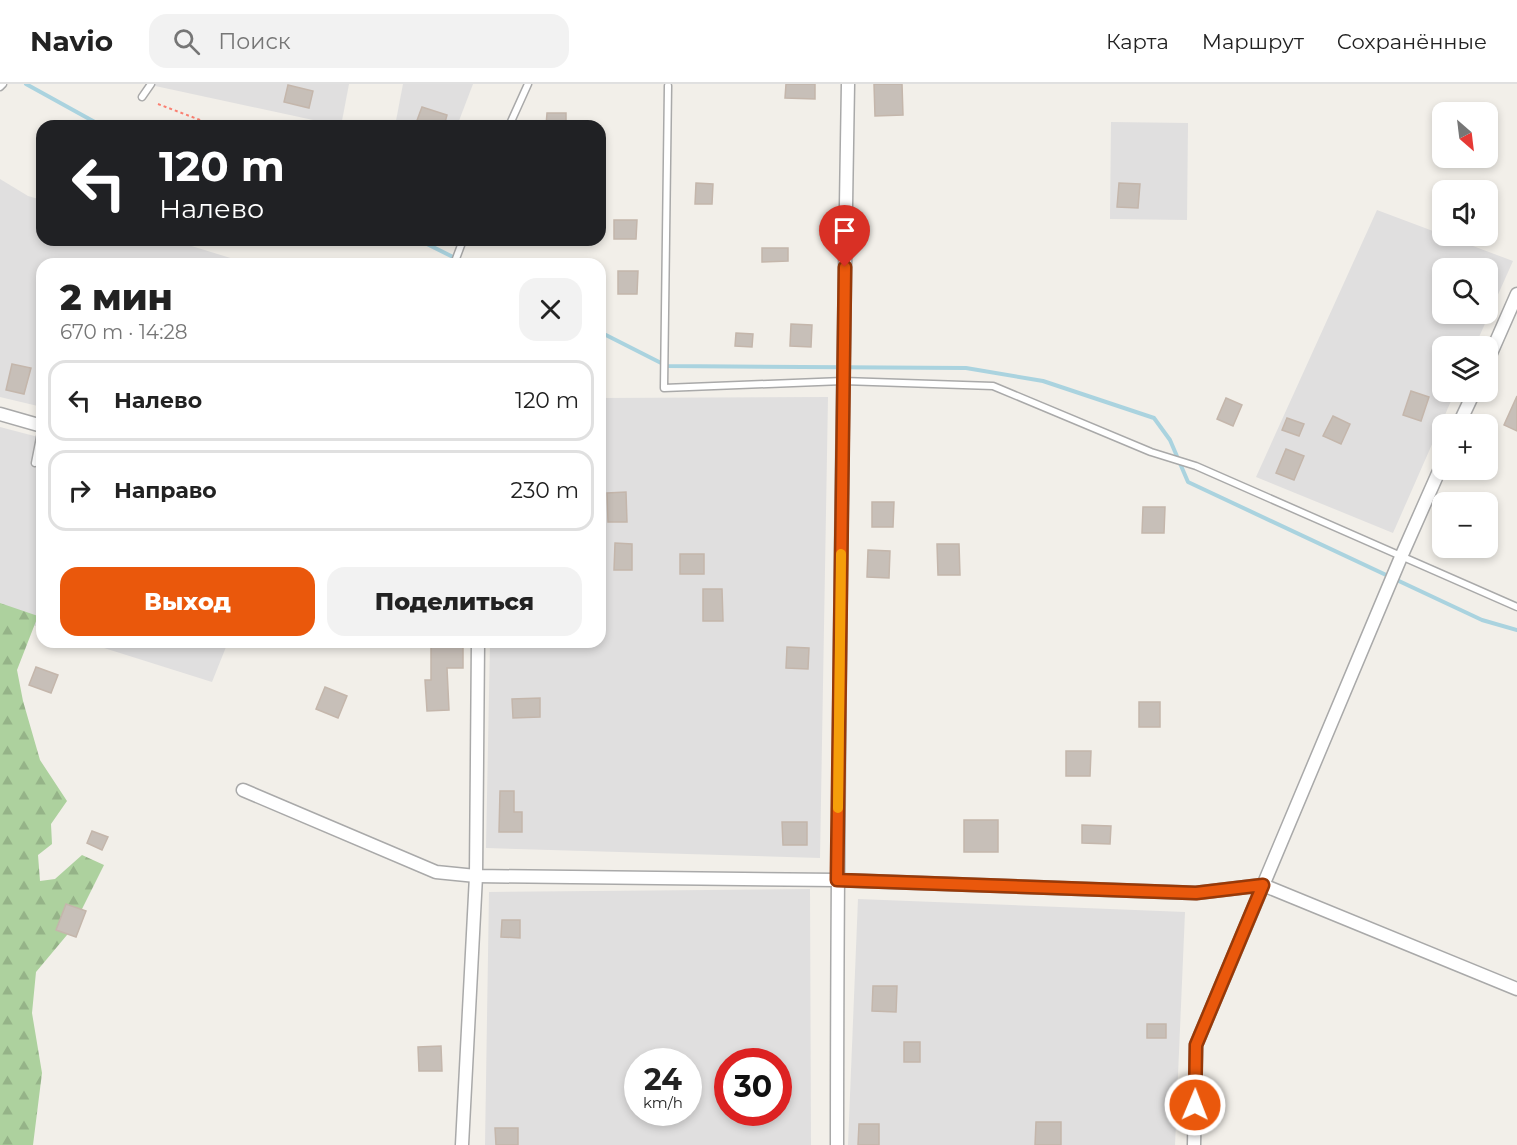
<!DOCTYPE html>
<html lang="ru">
<meta charset="utf-8">
<style>
:root{--surface:#fff;--page:#f2f2f2;--text:#222;--muted:#767676;--line:#e0e0e0;--accent:#ea580c}
body{margin:0;font-family:Montserrat,sans-serif;background:var(--page);color:var(--text);height:100vh;display:flex;flex-direction:column;font-size:22px;white-space:nowrap}
*{box-sizing:border-box;margin:0}
p{font-size:20px;color:var(--muted)}
.icon{flex:none;width:33px;height:33px;fill:none;stroke:currentColor;stroke-width:2;stroke-linecap:round;stroke-linejoin:round}
.map{position:relative;flex:1;overflow:hidden}
.sheet{position:absolute;left:36px;top:174px;width:570px;height:390px;display:flex;flex-direction:column;background:var(--surface);border-radius:18px;box-shadow:0 3px 9px #0003}
.sheet>*{flex:none}
.top-card{position:absolute;left:36px;top:36px;width:570px;height:126px;border-radius:18px;box-shadow:0 3px 9px #0003;background:#202124;color:#fff;overflow:hidden}
.needle{width:39px;rotate:152deg}
.fabs{position:absolute;left:1432px;top:18px;display:grid;gap:12px}
.fabs a{display:grid;place-items:center;width:66px;height:66px;border-radius:12px;background:var(--surface);box-shadow:0 3px 9px #0003;font-size:30px}
.speed{position:absolute;left:624px;top:964px;display:flex;gap:12px;font-size:30px;font-weight:700;text-align:center}
.speed>*{display:grid;place-content:center;width:78px;height:78px;border-radius:50%;background:var(--surface);box-shadow:0 3px 9px #0003;line-height:1}
.speed small{font-size:15px;font-weight:400}
.speed .limit{border:9px solid #d22;background:#fff;color:#111}
.pin{position:absolute;display:grid;place-items:center;width:51px;height:51px;color:#fff;margin:-62px -26px;border-radius:50% 50% 50% 0;rotate:-45deg;box-shadow:0 0 6px #0007}
.pin .icon{rotate:45deg}
.me{position:absolute;width:66px;margin:-33px;rotate:1deg;stroke-linejoin:round;filter:drop-shadow(0 0 4px #0008)}
.turn{display:flex;align-items:center;gap:21px;height:126px;padding:0 24px;font-size:27px}
.turn .icon{width:78px;height:78px;stroke-width:2.5}
.turn b{display:block;font-size:42px;line-height:51px}
.round{display:grid;place-items:center;flex:none;width:63px;height:63px;border-radius:18px;background:var(--page)}
.head{display:flex;align-items:center;justify-content:space-between;height:102px;padding:0 24px}
h1{font-size:36px;font-weight:800;line-height:45px}
.action{display:flex;gap:12px;margin-top:auto;padding:12px 24px}
.action a{flex:1;height:69px;border-radius:18px;background:var(--accent);color:#fff;font-size:24px;font-weight:800;line-height:69px;text-align:center}
.action a+a{background:var(--page);color:var(--text)}
ul{padding:0;list-style:none}
li{display:flex;align-items:center;gap:18px;height:81px;margin:0 12px 9px;padding:0 12px;border:3px solid var(--line);border-radius:18px}
li div{flex:1}
li b{display:block;font-size:22px}
li em{font-style:normal}
header{display:flex;align-items:center;gap:36px;box-sizing:border-box;height:84px;padding:0 30px;background:var(--surface);border-bottom:2px solid var(--line)}
header strong{font-size:28px}
nav{display:flex;gap:33px;margin-inline-start:auto;font-size:21px}
.search{width:420px;height:54px;background:var(--page);display:flex;align-items:center;gap:15px;box-sizing:border-box;padding:0 21px;border-radius:18px;color:var(--muted);font-size:22px}
.map>svg:first-child{display:block}
</style>
<header>
<strong>Navio</strong>
<div class="search"><svg class="icon" aria-label="search" viewBox="0 0 24 24"><circle cx="10" cy="10" r="6"/><path d="M15 15l6 6"/></svg>Поиск</div>
<nav><a>Карта</a><a>Маршрут</a><a>Сохранённые</a></nav>
</header>
<div class="map">
<svg width="1517" height="1061" viewBox="0 0 1517 1061">
<defs>
<pattern id="forest-firs" width="22" height="20" patternUnits="userSpaceOnUse" patternTransform="scale(1.5)"><rect width="22" height="20" fill="#add19e"/><path d="M5 1l3.5 6h-7zM16 11l3.5 6h-7z" fill="#95b388"/></pattern>
</defs>
<rect width="100%" height="100%" fill="#f2efe9"/>
<g fill="#e0dfdf" fill-rule="evenodd">
<polygon points="146,0 349,0 341,42"/>
<polygon points="403,0 473,0 457,42 395,42"/>
<polygon points="1111,38 1188,39 1187,136 1110,135"/>
<polygon points="0,95 28,112 42,116 42,156 172,156 250,180 42,180 42,323 0,313"/>
<path d="M1377 126 1513 177 1475 262H1443V308H1455L1393 449 1256 393ZM1443 184H1488V230H1443Z"/>
<polygon points="828,313 820,774 486,764 490,558 600,558 600,314"/>
<polygon points="0,343 42,354 42,544 0,531"/>
<polygon points="85,558 228,558 212,598"/>
<path d="M810 805 811 1061H485L489 808ZM638 978H688V1029H638ZM728 978H778V1029H728Z"/>
<polygon points="858,815 1185,828 1175,1061 848,1061"/>
</g>
<polygon fill="url(#forest-firs)" points="0,519 38,532 17,586 23,617 40,676 67,717 51,740 52,760 38,771 40,797 55,795 82,771 104,781 72,845 36,888 32,929 42,989 33,1061 0,1061"/>
<g fill="none" stroke-linecap="round" stroke-linejoin="round">
<g stroke="#aad3df" stroke-width="4">
<polyline points="26,0 102,42"/>
<polyline points="419,156 467,180"/>
<polyline points="600,248 667,282 966,284 1043,297 1154,334 1170,356 1188,398 1482,536 1517,546"/>
</g>
</g>
<g fill="#c7bfb8" stroke="#c4b6ab" stroke-width="1.5">
<polygon points="786,0 815,0 815,15 785,14"/>
<polygon points="874,0 902,0 903,31 875,32"/>
<polygon points="288,1 313,7 309,24 284,18"/>
<polygon points="422,23 447,31 444,42 425,42 416,39"/>
<polygon points="547,29 566,29 566,42 546,42"/>
<polygon points="696,99 713,100 712,120 695,120"/>
<polygon points="1119,99 1140,100 1138,124 1117,123"/>
<polygon points="614,136 637,136 636,155 614,155"/>
<polygon points="762,164 788,164 788,177 762,178"/>
<polygon points="618,187 638,187 637,210 618,210"/>
<polygon points="791,240 812,241 811,263 790,262"/>
<polygon points="736,249 753,250 752,263 735,262"/>
<polygon points="12,280 31,284 24,310 6,306"/>
<polygon points="1411,307 1429,313 1421,337 1403,331"/>
<polygon points="1517,312 1517,347 1504,341"/>
<polygon points="1226,314 1242,321 1233,342 1217,335"/>
<polygon points="1333,332 1350,340 1341,360 1323,352"/>
<polygon points="1287,334 1304,340 1299,352 1282,346"/>
<polygon points="1286,365 1304,372 1294,396 1276,389"/>
<polygon points="626,408 627,438 608,438 607,409"/>
<polygon points="872,418 894,418 893,443 872,443"/>
<polygon points="1143,423 1165,423 1164,449 1142,449"/>
<polygon points="615,459 632,460 632,486 614,486"/>
<polygon points="937,460 959,460 960,491 938,491"/>
<polygon points="868,466 890,467 889,494 867,493"/>
<rect x="680" y="470" width="24" height="20"/>
<polygon points="703,505 722,505 723,537 703,537"/>
<polygon points="431,558 463,558 463,584 447,584 449,626 427,627 425,596 431,596"/>
<polygon points="787,563 809,564 808,585 786,584"/>
<polygon points="36,583 58,591 51,609 29,601"/>
<polygon points="325,603 347,612 338,634 316,625"/>
<polygon points="540,614 540,633 513,634 512,615"/>
<rect x="1139" y="618" width="21" height="25"/>
<polygon points="1066,667 1091,667 1090,692 1066,692"/>
<polygon points="500,707 514,707 514,728 522,728 522,748 499,748"/>
<rect x="964" y="736" width="34" height="32"/>
<polygon points="782,738 807,738 807,761 783,761"/>
<polygon points="1082,741 1111,742 1110,760 1082,759"/>
<polygon points="92,747 108,753 102,766 87,759"/>
<polygon points="66,820 86,827 76,853 56,846"/>
<polygon points="502,836 520,836 520,854 501,853"/>
<polygon points="873,902 897,902 896,928 872,927"/>
<rect x="1147" y="940" width="19" height="14"/>
<rect x="904" y="958" width="16" height="20"/>
<polygon points="441,962 442,987 419,987 418,963"/>
<polygon points="1036,1038 1061,1038 1061,1061 1035,1061"/>
<polygon points="859,1040 879,1040 879,1061 858,1061"/>
<polygon points="495,1044 518,1044 518,1061 496,1061"/>
</g>
<g fill="none" stroke-linecap="round" stroke-linejoin="round">
<g stroke="#a9a9a9" stroke-width="9">
<g id="lane">
<polyline points="668,2 664,304 843,297 993,302 1151,368 1196,382 1517,523"/>
<polyline points="0,3 3,0"/>
<polyline points="142,13 151,0"/>
<polyline points="509,42 528,0"/>
<polyline points="454,180 463,156"/>
<polyline points="35,379 42,343"/>
</g>
</g>
<g stroke="#a9a9a9" stroke-width="15">
<g id="street">
<polyline points="1488,276 1517,210"/>
<polyline points="0,330 42,342"/>
<polyline points="1459,340 1474,308"/>
<polyline points="243,706 436,788 476,792 837,796 1196,809 1263,801 1517,905"/>
<polyline points="462,1061 476,792 478,558"/>
<path d="M837 1061C837 707 842 354 848 0"/>
<polyline points="1194,1061 1196,961 1401,473 1443,378"/>
</g>
</g>
<polyline stroke="#fa8072" stroke-width="2" stroke-dasharray="3 3" stroke-linecap="butt" points="158,20 216,42"/>
<use href="#lane" stroke="#fff" stroke-width="6"/>
<use href="#street" stroke="#fff" stroke-width="12"/>
</g>
<g fill="none" stroke-linecap="round" stroke-linejoin="round">
<g stroke="#983908" stroke-width="15">
<polyline id="route" points="845,183 837,796 1196,809 1263,801 1196,961 1195,1021"/>
</g>
<use href="#route" stroke="#ea580c" stroke-width="10"/>
<polyline stroke="#f59e0b" stroke-width="10" points="838,724 841,470"/>
</g>
</svg>
<div class="fabs">
<a><svg class="needle" viewBox="-14 -14 28 28"><path d="M0-13l5 13h-10z" fill="#e53935"/><path d="M0 13l5-13h-10z" fill="#767676"/></svg></a>
<a><svg class="icon" aria-label="sound" viewBox="0 0 24 24"><path d="M4 9h4l5-4v14l-5-4H4zM17 9q2 3 0 6"/></svg></a>
<a><svg class="icon" aria-label="search" viewBox="0 0 24 24"><circle cx="10" cy="10" r="6"/><path d="M15 15l6 6"/></svg></a>
<a><svg class="icon" aria-label="layers" viewBox="0 0 24 24"><path d="M12 4l9 5-9 5-9-5zM3 14l9 5 9-5"/></svg></a>
<a>+</a>
<a>−</a>
</div>
<div class="speed"><div>24<small>km/h</small></div><div class="limit">30</div></div>
<div class="pin" style="left:845px;top:183px;background:#d93025"><svg class="icon" aria-label="arrive" viewBox="0 0 24 24"><path d="M6 21V4h12l-3 4 3 4H6"/></svg></div>
<svg class="me" style="left:1195px;top:1021px" viewBox="-20 -20 40 40"><circle r="17" fill="#ea580c" stroke="#fff" stroke-width="3"/><path d="M0-11L8 9 0 5-8 9z" fill="#fff"/></svg>
<div class="top-card">
<div class="turn"><svg class="icon" aria-label="left" viewBox="0 0 24 24"><path d="M17 20v-9H6M10 6l-5 5 5 5"/></svg><div><b>120 m</b>Налево</div></div>
</div>
<section class="sheet">
<div class="head"><div><h1>2 мин</h1><p>670 m · 14:28</p></div><a class="round"><svg class="icon" aria-label="close" viewBox="0 0 24 24"><path d="M6 6l12 12M18 6L6 18"/></svg></a></div>
<ul>
<li><svg class="icon" aria-label="left" viewBox="0 0 24 24"><path d="M17 20v-9H6M10 6l-5 5 5 5"/></svg><div><b>Налево</b></div><em>120 m</em></li>
<li><svg class="icon" aria-label="right" viewBox="0 0 24 24"><path d="M7 20v-9h11M14 6l5 5-5 5"/></svg><div><b>Направо</b></div><em>230 m</em></li>
</ul>
<div class="action"><a>Выход</a><a>Поделиться</a></div>
</section>
</div>
